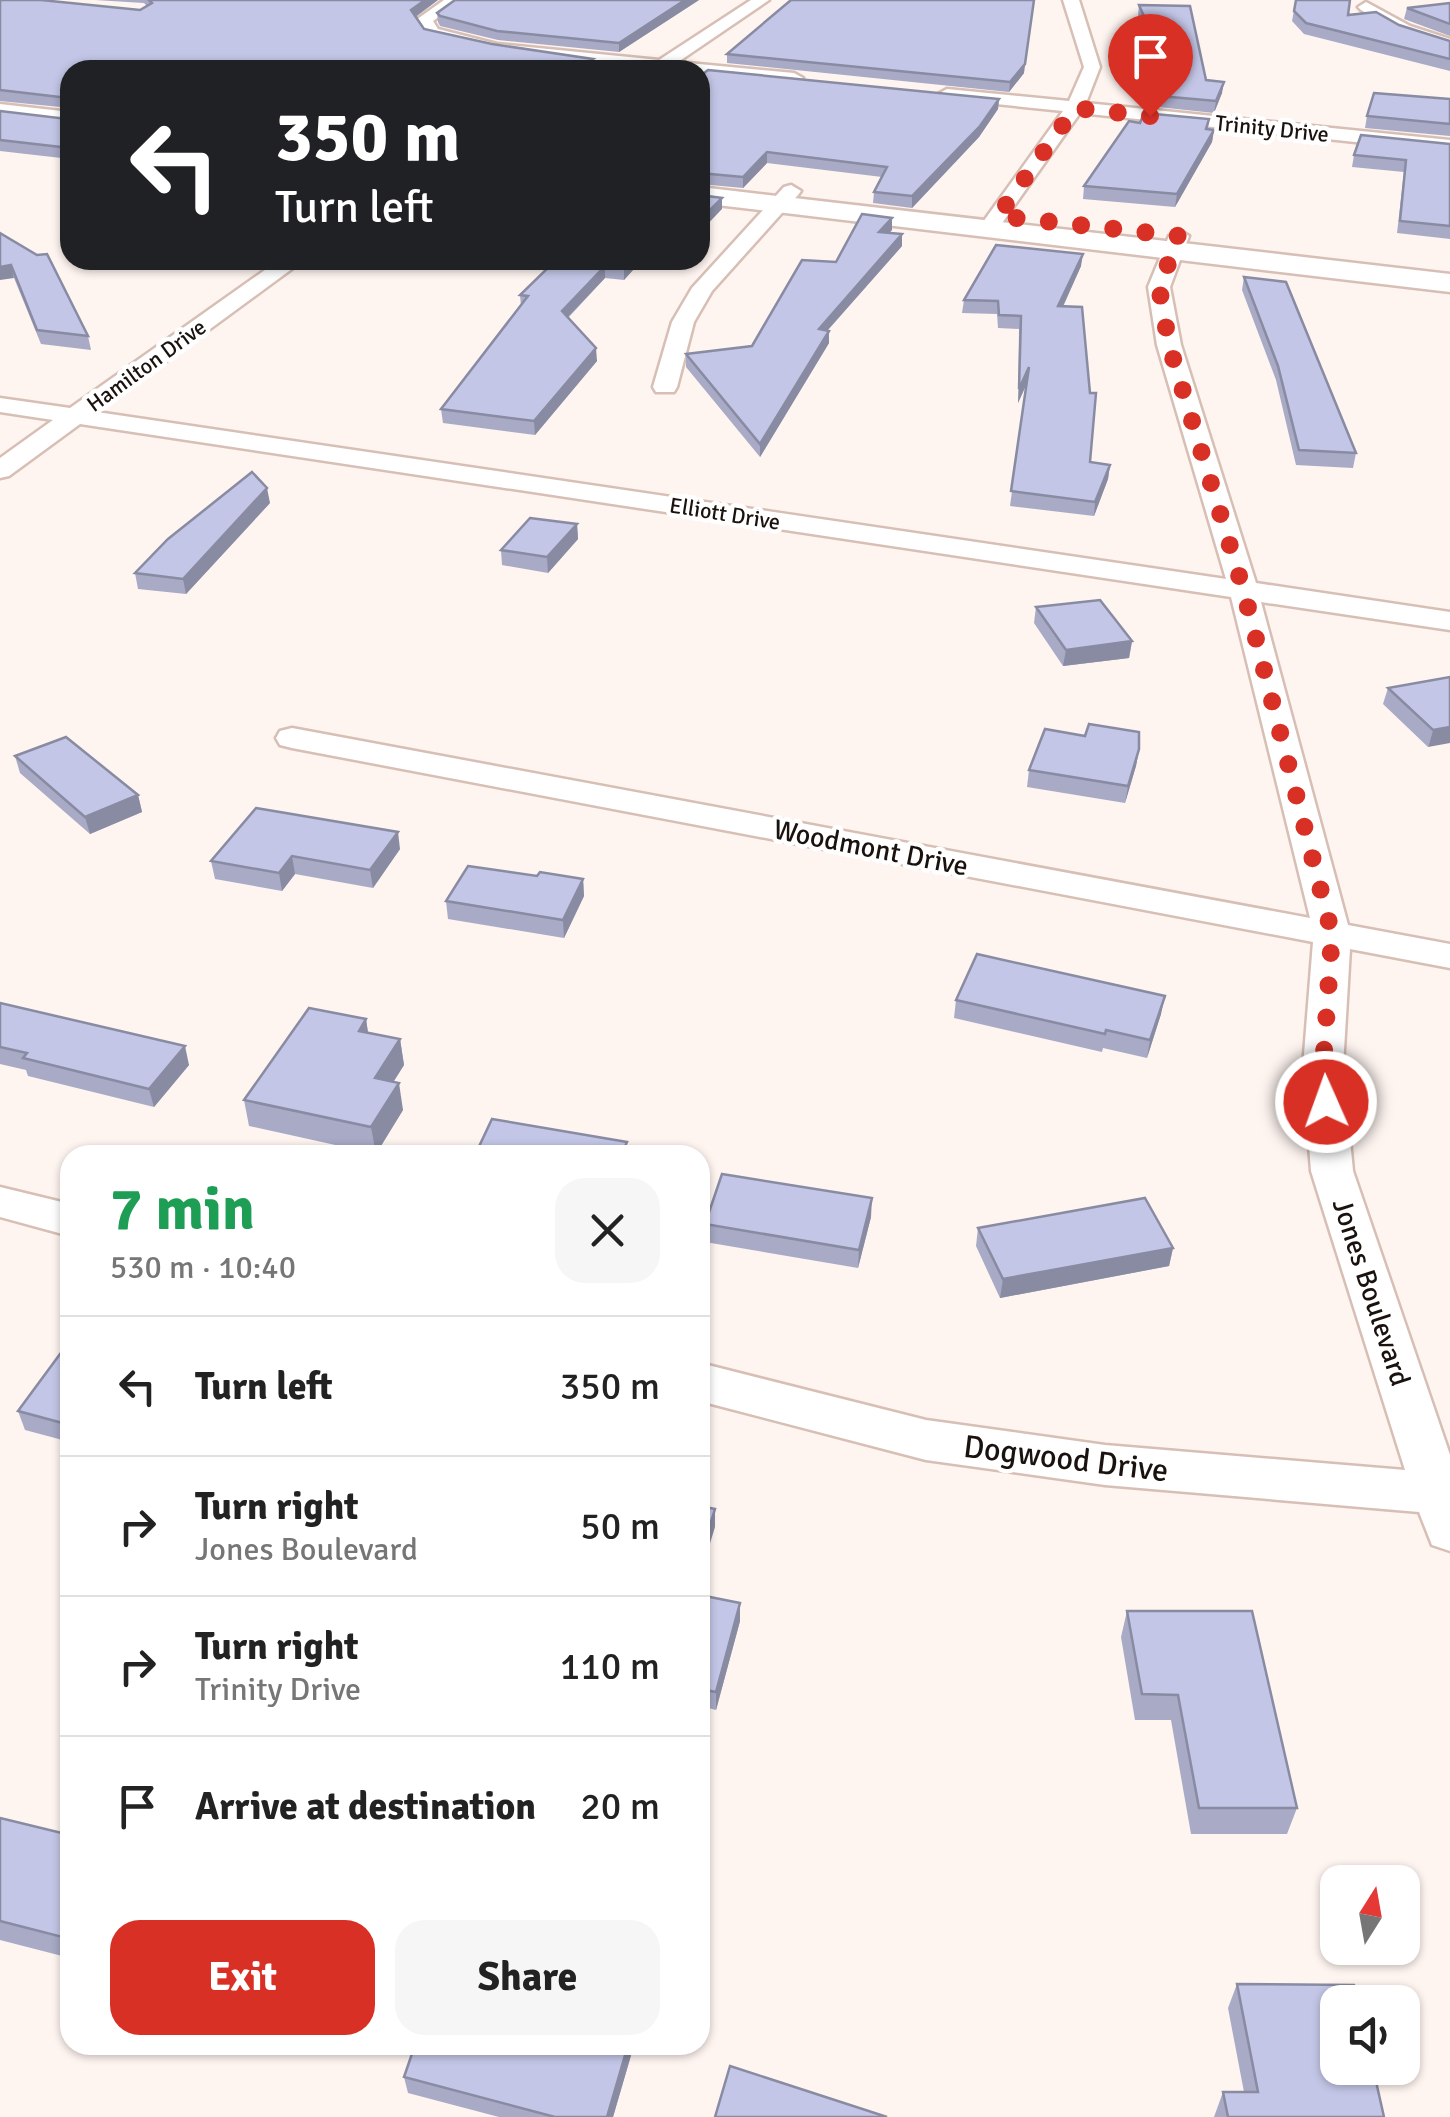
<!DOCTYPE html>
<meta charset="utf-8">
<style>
:root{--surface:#fff;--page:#f6f6f6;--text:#222;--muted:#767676;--line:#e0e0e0;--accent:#d93025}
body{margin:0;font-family:Signika,sans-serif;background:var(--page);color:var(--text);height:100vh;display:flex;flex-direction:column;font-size:38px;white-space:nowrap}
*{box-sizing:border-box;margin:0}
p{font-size:32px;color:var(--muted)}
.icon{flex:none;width:55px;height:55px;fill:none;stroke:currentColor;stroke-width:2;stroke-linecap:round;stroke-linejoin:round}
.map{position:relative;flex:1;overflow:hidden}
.details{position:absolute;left:60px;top:1145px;width:650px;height:910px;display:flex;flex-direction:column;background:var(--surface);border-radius:30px;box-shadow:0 2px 8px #0004}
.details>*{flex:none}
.banner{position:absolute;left:60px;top:60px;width:650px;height:210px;border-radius:30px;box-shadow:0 2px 8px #0004;background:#202124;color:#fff;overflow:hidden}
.needle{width:65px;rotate:11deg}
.buttons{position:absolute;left:1320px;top:1865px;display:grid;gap:20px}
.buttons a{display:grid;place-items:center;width:100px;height:100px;border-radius:20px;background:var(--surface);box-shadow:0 2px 8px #0004;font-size:50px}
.pin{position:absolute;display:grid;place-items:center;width:85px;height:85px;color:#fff;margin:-102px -42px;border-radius:50% 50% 50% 0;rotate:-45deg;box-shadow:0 0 10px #0007}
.pin .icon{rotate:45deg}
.me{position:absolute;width:110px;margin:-55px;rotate:358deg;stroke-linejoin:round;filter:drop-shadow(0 0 8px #0008)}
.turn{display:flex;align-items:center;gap:35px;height:210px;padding:0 50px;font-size:45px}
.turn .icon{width:130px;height:130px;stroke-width:2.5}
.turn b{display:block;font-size:70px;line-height:85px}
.round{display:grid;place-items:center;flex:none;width:105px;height:105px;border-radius:30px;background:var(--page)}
.head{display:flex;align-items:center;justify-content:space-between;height:170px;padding:0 50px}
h1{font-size:60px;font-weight:800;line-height:75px;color:#1e9e55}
.button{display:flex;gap:20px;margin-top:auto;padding:20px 50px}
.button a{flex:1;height:115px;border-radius:30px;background:var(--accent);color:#fff;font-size:40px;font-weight:800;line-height:115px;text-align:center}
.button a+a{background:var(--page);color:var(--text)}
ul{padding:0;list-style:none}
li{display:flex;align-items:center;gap:30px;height:140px;padding:0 50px;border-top:2px solid var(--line)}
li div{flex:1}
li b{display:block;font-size:38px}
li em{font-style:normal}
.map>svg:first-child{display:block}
</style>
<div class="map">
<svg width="1450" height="2117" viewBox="0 0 1450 2117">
<rect width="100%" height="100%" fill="#fef4f0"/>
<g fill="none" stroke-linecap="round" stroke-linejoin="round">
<g stroke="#d7bfb5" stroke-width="5">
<g id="minor">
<path d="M444 0H463L433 21 438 29 497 44 659 60 751 0H769L678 62 794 73 803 78 794 83 700 74V70C608 70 515 59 426 35L416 20Z"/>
<polygon points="1063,0 1079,0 1100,67 1086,103 1450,140 1450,152 1080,113 995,233 981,233 978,229 1063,111 947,99 938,94 947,89 1069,101 1084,67"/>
<polygon points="1366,2 1410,26 1450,39 1450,49 1398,32 1361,10 1358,7"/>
<polygon points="791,185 801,191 798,195 712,291 694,322 677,387 674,392 656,392 653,387 672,322 692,288 784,187"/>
<polygon points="1179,230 1189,236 1170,287 1181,345 1256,583 1450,612 1450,630 1261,602 1348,925 1450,944 1450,968 1350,949 1343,1067 1353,1171 1450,1455 1450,1551 1432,1545 1419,1512 1105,1485 926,1460 700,1401 700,1363 926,1420 1105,1445 1405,1470 1311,1171 1303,1067 1313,942 292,748 280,745 276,738 280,731 292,728 1310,918 1231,597 80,424 9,476 0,478 0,458 53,420 0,412 0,398 70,408 279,260 304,260 97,412 1226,579 1157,345 1148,287 1169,236"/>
<polygon points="0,1187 70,1204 70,1236 0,1217"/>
</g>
</g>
<g stroke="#d7bfb5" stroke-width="5">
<g id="secondary">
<polygon points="0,104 70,112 70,126 0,118"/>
<polygon points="700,187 1450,274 1450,292 700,203"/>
</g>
</g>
<use href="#minor" fill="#fff" fill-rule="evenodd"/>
<use href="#secondary" fill="#fff" fill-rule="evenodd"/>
</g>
<g fill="#a8aac6">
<polygon points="0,0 140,10 147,6 144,3 95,0 438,0 416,17 424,29 594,66 70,70 70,108 0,101"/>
<polygon points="699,0 619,52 498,40 440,26 438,22 437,13"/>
<polygon points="1296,0 1348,15 1399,25 1450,41 1450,71 1304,34 1292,21"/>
<polygon points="1450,3 1450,36 1404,19 1407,8"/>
<polygon points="1139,5 1206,80 1222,93 1214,113 1158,107 1155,97 1157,86 1160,79 1157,59 1138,15"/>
<polygon points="727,54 1024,73 1009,92 727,63"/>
<polygon points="700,76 999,99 998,109 979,137 912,208 873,203 874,192 882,177 767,163 743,188 700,184"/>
<polygon points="1450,99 1450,136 1365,128 1367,116"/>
<polygon points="0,111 67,119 70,117 70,159 0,151"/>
<polygon points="1209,119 1208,129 1214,130 1212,142 1175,207 1083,199 1084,186 1140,123"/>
<polygon points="1450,144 1450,239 1397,233 1404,172 1352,167 1354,155"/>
<polygon points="892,230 889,233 902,246 828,330 829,343 760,457 686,367 686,354 752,346 836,262"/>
<polygon points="0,233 88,336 91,350 41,344 14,278"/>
<polygon points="556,260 642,260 624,280 605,278 568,318 597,361 535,435 443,423 441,409 521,306 520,295"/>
<polygon points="1081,266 1063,307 1090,462 1110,465 1108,479 1094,516 1010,506 1027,383 1018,403 1019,329 998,328 997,314 962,313 964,300"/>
<polygon points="1244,277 1356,453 1353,468 1296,465 1276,380 1242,290"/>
<polygon points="270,503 186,594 138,589 135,573"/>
<polygon points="577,524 578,539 548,573 502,565 501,550"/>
<polygon points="1036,607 1132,641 1129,658 1063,666 1034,623"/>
<polygon points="1450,677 1428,747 1383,704 1388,688"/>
<polygon points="1139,749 1136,766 1125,803 1027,787 1029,770"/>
<polygon points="15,756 138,795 142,812 90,834 20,773"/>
<polygon points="400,849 373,888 295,874 282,891 215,879 211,861"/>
<polygon points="537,876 583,879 584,896 564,938 448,919 446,901"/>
<polygon points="956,1000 1161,1014 1147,1058 1103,1048 1102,1052 954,1018"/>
<polygon points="0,1003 189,1065 154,1107 28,1076 26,1070 0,1064"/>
<polygon points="366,1019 368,1033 400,1039 404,1065 393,1082 403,1110 376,1154 249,1126 244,1100"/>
<polygon points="871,1217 858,1268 705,1242 705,1224"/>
<polygon points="978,1228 1173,1248 1169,1266 1000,1298 976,1246"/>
<polygon points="70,1352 70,1442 25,1430 18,1411"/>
<polygon points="700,1595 740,1603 740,1621 716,1710 700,1706"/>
<polygon points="1127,1611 1297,1808 1287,1834 1191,1834 1171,1720 1135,1720 1121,1637"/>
<polygon points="0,1818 70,1835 70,1958 0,1940"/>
<polygon points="1237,1984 1384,2117 1214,2117 1223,2092 1244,2092 1228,2008"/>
<polygon points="415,2045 634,2045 613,2117 499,2117 408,2093 404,2077"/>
</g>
<g fill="#888ba1">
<polygon points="425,0 438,0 412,19 411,10"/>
<polygon points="685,0 699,0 619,52 619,43"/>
<polygon points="1034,0 1024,73 1009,92 1010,82"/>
<polygon points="1224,82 1222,93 1214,113 1216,101"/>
<polygon points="999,99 998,109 979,137 912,208 912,196"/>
<polygon points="1214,130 1212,142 1175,207 1177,194"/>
<polygon points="767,152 767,163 743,188 743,177"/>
<polygon points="722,198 722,209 700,232 700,220"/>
<polygon points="892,218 892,230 879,244 879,232"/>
<polygon points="902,234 902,246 818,341 819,329"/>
<polygon points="1083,254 1081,266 1057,319 1058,306"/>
<polygon points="631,260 642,260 624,280 624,268"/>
<polygon points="11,265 14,278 0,280 0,267"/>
<polygon points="605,266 605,278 562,323 562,311"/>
<polygon points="829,331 829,343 760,457 760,444"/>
<polygon points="596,348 597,361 535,435 534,421"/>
<polygon points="1029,367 1028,381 1018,403 1019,389"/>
<polygon points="1110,465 1108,479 1094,516 1095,502"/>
<polygon points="267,488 270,503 186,594 183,579"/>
<polygon points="577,524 578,539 548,573 547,557"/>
<polygon points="1132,641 1129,658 1063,666 1066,650"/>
<polygon points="1450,727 1450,743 1428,747 1433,730"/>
<polygon points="1139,749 1136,766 1125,803 1128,786"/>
<polygon points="138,795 142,812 90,834 85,817"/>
<polygon points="398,832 400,849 373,888 370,870"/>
<polygon points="292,856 295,874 282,891 279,873"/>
<polygon points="583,879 584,896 564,938 563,920"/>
<polygon points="1165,996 1161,1014 1147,1058 1150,1040"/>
<polygon points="366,1019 370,1046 359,1031"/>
<polygon points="400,1039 404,1065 379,1105 375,1078"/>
<polygon points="185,1046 189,1065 154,1107 149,1089"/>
<polygon points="399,1083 403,1110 376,1154 371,1127"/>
<polygon points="872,1198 871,1217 858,1268 859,1250"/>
<polygon points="1173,1248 1169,1266 1000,1298 1003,1279"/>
<polygon points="715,1509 715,1527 700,1576 700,1557"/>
<polygon points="740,1603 740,1621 716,1710 716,1692"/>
<polygon points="628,2045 634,2045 613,2117 607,2117"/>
</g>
<g fill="#c3c6e6" stroke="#888ba1" stroke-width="2.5">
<polygon points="0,0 41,0 140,10 152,3 149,0 425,0 411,10 424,29 492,44 593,59 583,65 629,70 70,70 70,100 68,98 0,90"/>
<polygon points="455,0 685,0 619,43 497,31 440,16 437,13"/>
<polygon points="791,0 1034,0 1025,64 1010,82 727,54"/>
<polygon points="1296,0 1350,0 1348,15 1376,12 1399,25 1450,41 1450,59 1306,23 1294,11"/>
<polygon points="1450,3 1450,24 1407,8"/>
<polygon points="1139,5 1190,6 1206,80 1224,82 1216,101 1160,96 1157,86 1162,73 1158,48"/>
<polygon points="708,70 999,99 980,126 912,196 874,192 887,167 767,152 743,177 700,173 700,76"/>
<polygon points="1374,93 1450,99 1450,124 1367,116"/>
<polygon points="0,111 67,119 70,117 70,148 0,140"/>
<polygon points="1144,113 1209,119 1206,129 1214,130 1177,194 1084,186 1129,121 1140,123"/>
<polygon points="1361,135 1450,144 1450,226 1400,221 1406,160 1354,155"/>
<polygon points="700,195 722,198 700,220"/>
<polygon points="862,214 892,218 879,232 902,234 819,329 829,331 760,444 686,354 752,346 802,260 836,262"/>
<polygon points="0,233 37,255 47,254 88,336 37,330 11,265 0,267"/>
<polygon points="996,245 1083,254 1058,306 1082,307 1090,393 1096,393 1090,462 1110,465 1095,502 1011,491 1029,367 1019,389 1021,316 999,315 998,301 964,300"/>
<polygon points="556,260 631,260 624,268 605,266 562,311 596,348 534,421 441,409 528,296 520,295"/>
<polygon points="1244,277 1286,282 1356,453 1299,450 1278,366"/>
<polygon points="252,472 267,488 183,579 135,573 168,539"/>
<polygon points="530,518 577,524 547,557 501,550"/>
<polygon points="1100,600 1132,641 1066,650 1036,607"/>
<polygon points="1450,677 1450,727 1433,730 1388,688"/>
<polygon points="1089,724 1139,732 1139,749 1128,786 1029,770 1045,729 1085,736"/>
<polygon points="66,737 138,795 85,817 15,756"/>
<polygon points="256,808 398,832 370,870 292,856 279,873 211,861"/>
<polygon points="468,866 537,876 540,872 583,879 563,920 446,901"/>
<polygon points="977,954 1165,996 1150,1040 1106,1030 1105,1034 956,1000"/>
<polygon points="0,1003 185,1046 149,1089 23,1058 27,1053 0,1047"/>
<polygon points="309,1008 366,1019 359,1031 400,1039 375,1078 399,1083 371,1127 244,1100"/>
<polygon points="492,1119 627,1142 621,1155 475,1155"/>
<polygon points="722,1174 872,1198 859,1250 705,1224"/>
<polygon points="1145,1198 1173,1248 1003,1279 978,1228"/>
<polygon points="63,1350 70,1352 70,1425 18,1411"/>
<polygon points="700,1506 715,1509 700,1557"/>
<polygon points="700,1595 740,1603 716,1692 700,1689"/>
<polygon points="1127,1611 1252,1611 1297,1808 1199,1808 1178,1695 1142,1694"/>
<polygon points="0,1818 70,1835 70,1939 0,1921"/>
<polygon points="1237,1984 1354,1985 1358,2002 1338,2002 1338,2068 1373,2068 1384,2117 1228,2117 1223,2092 1258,2092"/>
<polygon points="415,2045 628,2045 607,2117 555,2117 404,2077"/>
<polygon points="730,2066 887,2117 715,2117"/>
</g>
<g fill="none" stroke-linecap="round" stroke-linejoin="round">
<polyline stroke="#d93025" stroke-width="18" stroke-dasharray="0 32.4" points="1150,116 1075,108 998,216 1179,236 1159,287 1169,345 1244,592 1332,934 1323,1067 1326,1102"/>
</g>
<g text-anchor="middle" stroke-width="9" stroke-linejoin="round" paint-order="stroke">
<g font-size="22" fill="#1a120e" stroke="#fff">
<text transform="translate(1272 128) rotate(6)" y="8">Trinity Drive</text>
<text transform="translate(146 365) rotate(-36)" y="8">Hamilton Drive</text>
<text transform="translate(725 513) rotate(9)" y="8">Elliott Drive</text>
</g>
<g font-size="28" fill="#1a120e" stroke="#fff">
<text transform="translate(871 847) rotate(11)" y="10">Woodmont Drive</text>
<text transform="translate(1372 1292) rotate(72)" y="10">Jones Boulevard</text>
</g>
<g font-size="32" fill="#1a120e" stroke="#fff">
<text transform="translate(1066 1458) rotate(7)" y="11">Dogwood Drive</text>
</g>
</g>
</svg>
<div class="buttons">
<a><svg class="needle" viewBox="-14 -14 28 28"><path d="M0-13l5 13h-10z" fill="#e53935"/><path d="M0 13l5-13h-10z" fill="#767676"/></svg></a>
<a><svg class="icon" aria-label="sound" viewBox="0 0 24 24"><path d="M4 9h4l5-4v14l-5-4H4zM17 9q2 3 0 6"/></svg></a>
</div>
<div class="pin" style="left:1150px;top:116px;background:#d93025"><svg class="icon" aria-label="arrive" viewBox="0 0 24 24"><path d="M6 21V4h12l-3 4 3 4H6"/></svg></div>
<svg class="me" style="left:1326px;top:1102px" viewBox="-20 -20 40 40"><circle r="17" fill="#d93025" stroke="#fff" stroke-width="3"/><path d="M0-11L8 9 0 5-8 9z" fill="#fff"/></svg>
<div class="banner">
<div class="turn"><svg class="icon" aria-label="left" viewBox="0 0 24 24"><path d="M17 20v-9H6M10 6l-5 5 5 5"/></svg><div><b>350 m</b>Turn left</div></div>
</div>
<section class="details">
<div class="head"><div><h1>7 min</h1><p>530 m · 10:40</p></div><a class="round"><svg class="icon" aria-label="close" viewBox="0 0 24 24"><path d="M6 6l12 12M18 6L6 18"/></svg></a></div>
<ul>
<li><svg class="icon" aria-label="left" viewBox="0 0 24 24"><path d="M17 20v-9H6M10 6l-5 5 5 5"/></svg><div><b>Turn left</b></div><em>350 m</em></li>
<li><svg class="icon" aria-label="right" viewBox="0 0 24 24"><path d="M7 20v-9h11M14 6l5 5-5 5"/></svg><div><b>Turn right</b><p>Jones Boulevard</p></div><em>50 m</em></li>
<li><svg class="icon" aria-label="right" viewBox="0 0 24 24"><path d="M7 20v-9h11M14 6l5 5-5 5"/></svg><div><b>Turn right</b><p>Trinity Drive</p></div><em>110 m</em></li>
<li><svg class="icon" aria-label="arrive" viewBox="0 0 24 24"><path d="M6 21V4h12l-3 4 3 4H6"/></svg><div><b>Arrive at destination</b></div><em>20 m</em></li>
</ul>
<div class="button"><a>Exit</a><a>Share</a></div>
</section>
</div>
